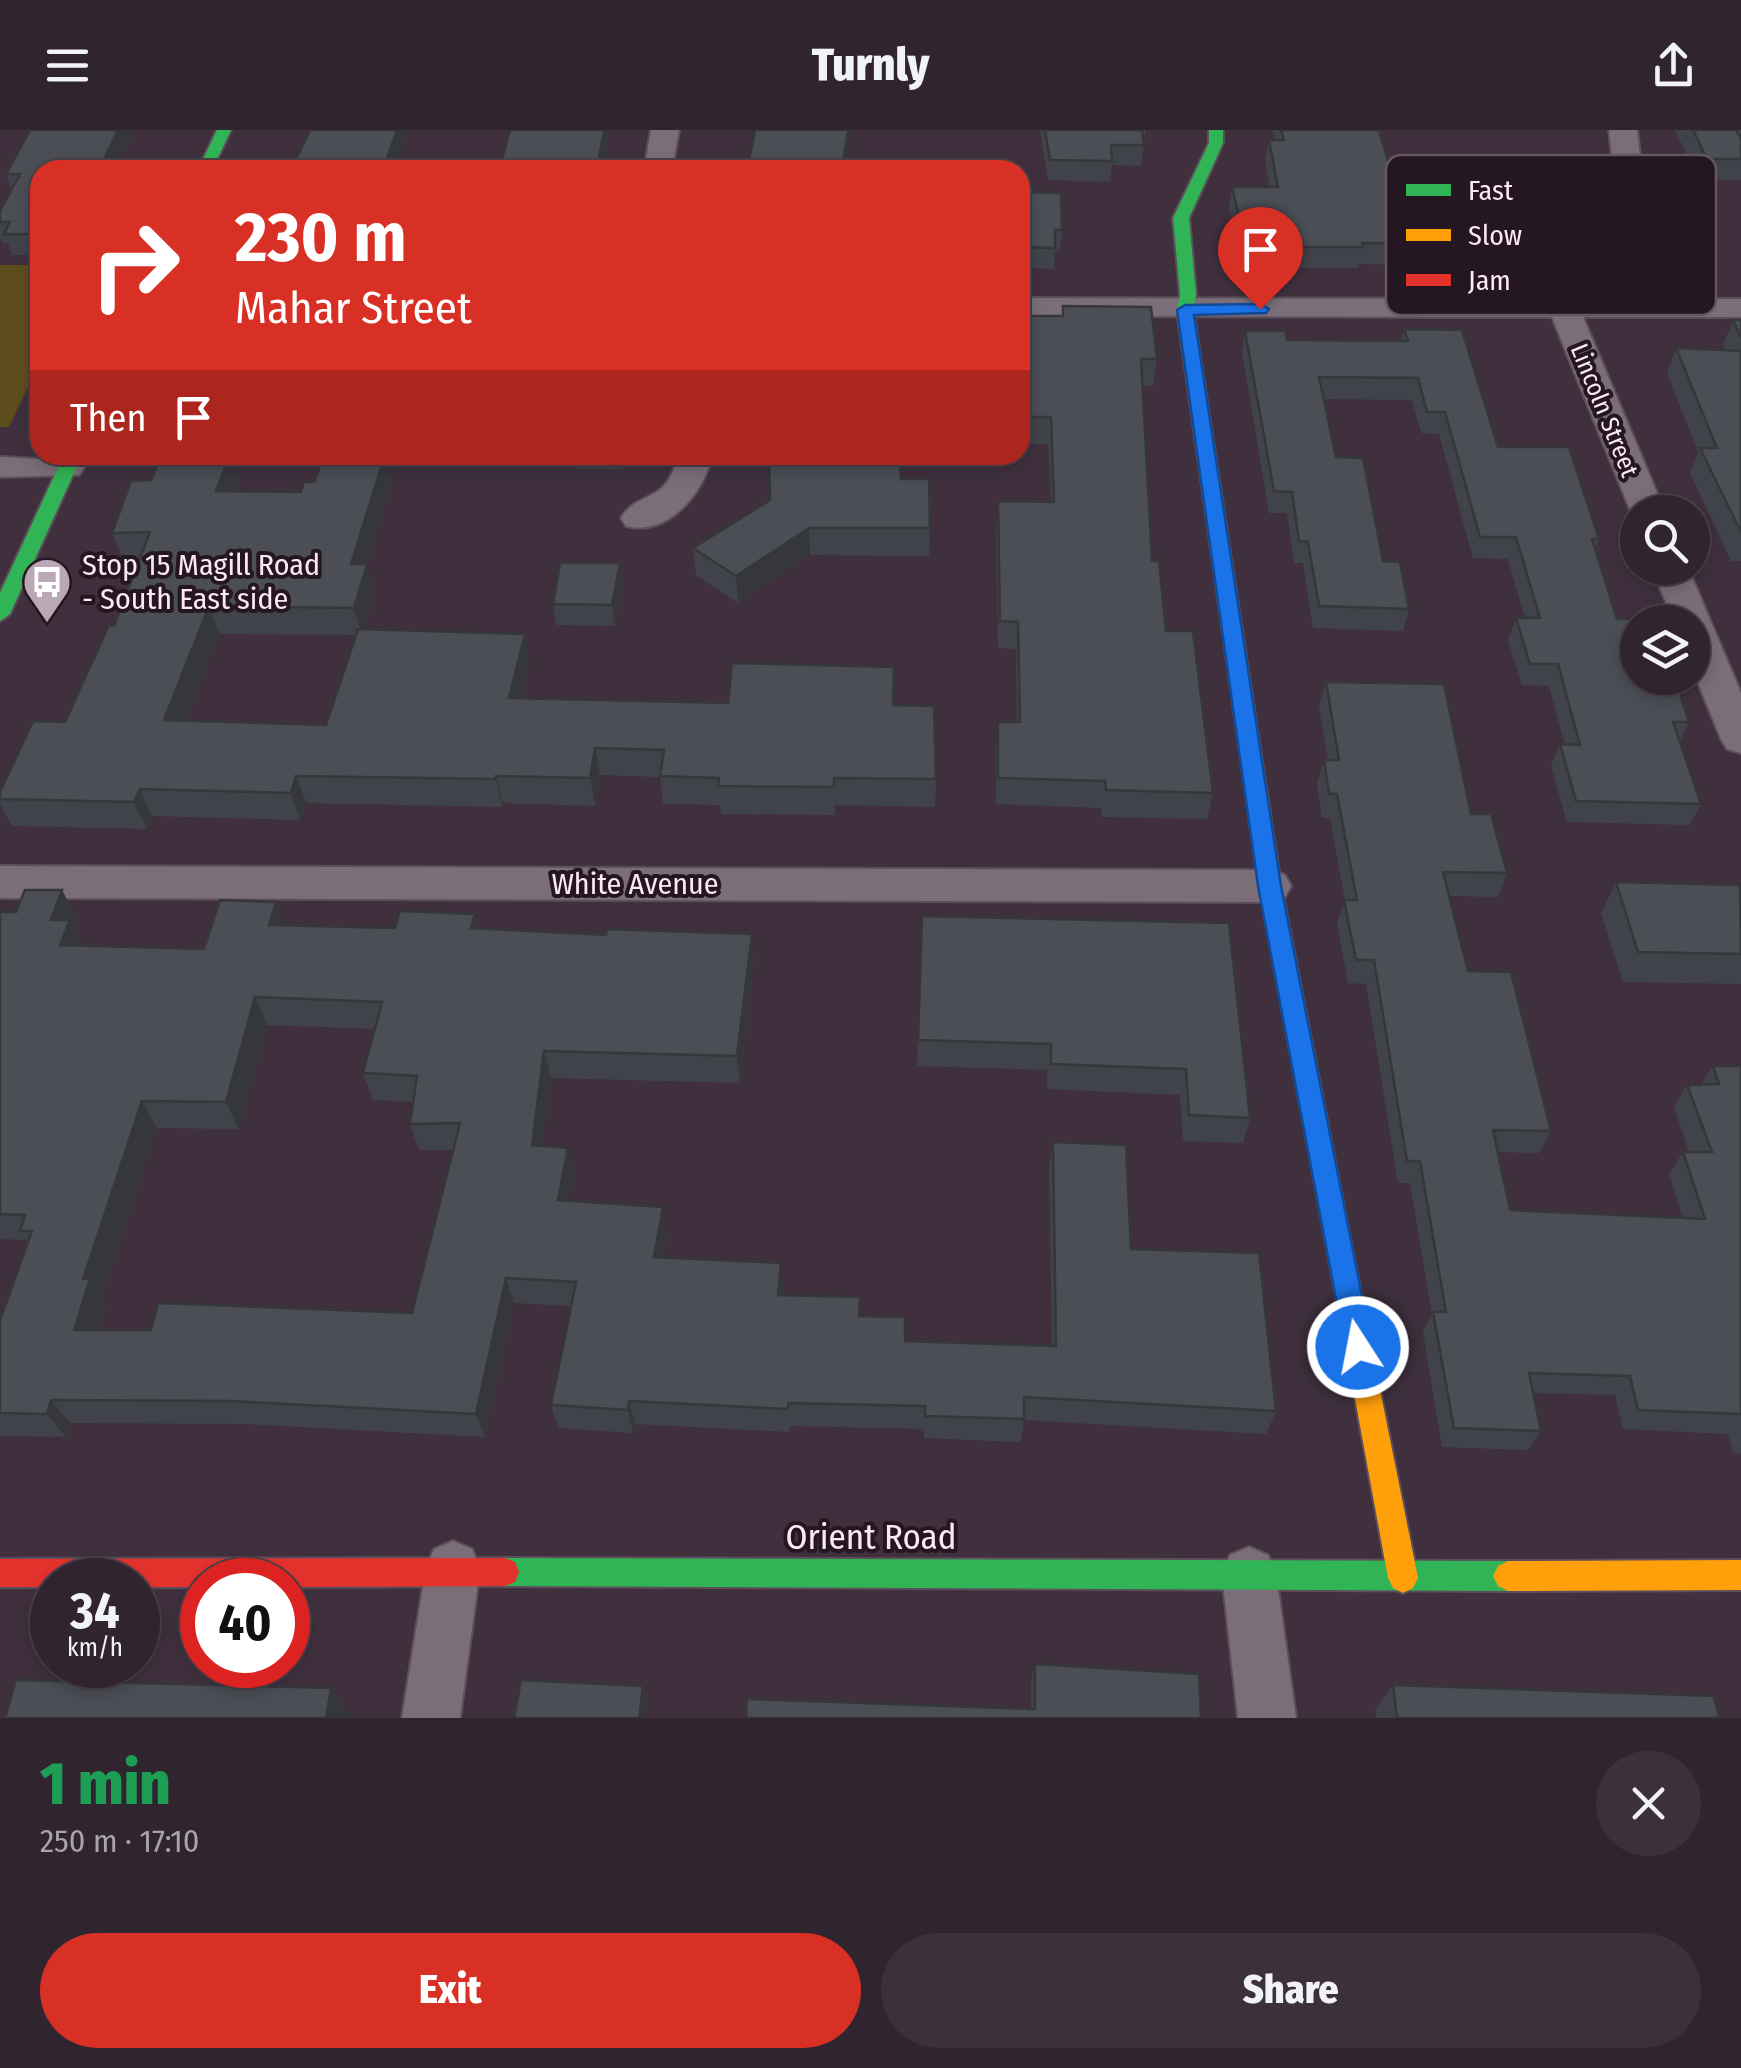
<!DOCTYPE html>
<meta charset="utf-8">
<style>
:root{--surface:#30242e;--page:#3c303a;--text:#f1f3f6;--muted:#a8a4aa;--line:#4b414a;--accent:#d93025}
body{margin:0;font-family:"Fira Sans Condensed",sans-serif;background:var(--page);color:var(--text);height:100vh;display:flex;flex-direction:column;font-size:38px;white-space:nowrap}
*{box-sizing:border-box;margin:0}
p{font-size:32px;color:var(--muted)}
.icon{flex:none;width:55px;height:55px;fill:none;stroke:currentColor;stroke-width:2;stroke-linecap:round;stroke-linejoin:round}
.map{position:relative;height:1588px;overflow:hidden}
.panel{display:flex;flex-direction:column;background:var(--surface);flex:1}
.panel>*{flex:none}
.top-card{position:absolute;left:30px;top:30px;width:1000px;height:305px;border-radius:30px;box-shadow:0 5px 15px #0003,0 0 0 2px var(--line);background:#d93025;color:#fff;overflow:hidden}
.buttons{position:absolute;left:1620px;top:365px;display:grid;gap:20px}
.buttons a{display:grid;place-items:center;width:90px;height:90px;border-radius:50%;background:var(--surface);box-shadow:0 5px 15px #0003,0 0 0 2px var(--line);font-size:50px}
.speed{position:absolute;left:30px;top:1428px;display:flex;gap:20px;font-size:50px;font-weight:700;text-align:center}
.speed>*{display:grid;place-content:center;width:130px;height:130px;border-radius:50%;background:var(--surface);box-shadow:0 5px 15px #0003,0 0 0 2px var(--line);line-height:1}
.speed small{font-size:25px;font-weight:400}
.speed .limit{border:15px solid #d22;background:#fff;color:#111}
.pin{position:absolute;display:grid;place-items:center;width:85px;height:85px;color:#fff;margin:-102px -42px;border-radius:50% 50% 50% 0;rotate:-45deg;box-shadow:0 0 10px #0007}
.pin .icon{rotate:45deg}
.me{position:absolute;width:110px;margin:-55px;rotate:349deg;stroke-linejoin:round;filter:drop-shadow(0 0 8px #0008)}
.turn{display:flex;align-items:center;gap:35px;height:210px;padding:0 40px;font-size:45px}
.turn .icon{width:130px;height:130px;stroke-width:2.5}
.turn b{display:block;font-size:70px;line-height:85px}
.then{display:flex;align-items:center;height:95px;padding:0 40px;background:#0003;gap:20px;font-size:38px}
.round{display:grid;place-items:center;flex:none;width:105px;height:105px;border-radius:52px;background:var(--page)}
.overview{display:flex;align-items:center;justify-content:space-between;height:170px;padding:0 40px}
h1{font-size:60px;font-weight:800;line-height:75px;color:#1e9e55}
.button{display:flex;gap:20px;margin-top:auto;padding:20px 40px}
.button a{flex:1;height:115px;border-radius:60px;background:var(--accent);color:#fff;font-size:40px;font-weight:800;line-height:115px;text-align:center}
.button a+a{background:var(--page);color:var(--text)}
header{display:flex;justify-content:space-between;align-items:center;height:130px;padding:0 40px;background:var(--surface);font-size:45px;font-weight:800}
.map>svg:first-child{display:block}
</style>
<header><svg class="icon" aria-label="menu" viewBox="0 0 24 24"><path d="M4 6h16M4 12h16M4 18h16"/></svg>Turnly<svg class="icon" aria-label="share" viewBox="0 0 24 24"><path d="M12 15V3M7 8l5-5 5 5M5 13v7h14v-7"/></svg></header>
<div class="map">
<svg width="1741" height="1588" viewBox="0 0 1741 1588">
<rect width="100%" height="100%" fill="#40303e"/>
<polygon fill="#5e4d1c" points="0,135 40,135 40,232 9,297 0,297"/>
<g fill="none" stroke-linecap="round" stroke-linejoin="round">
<g stroke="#5d4e5b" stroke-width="4">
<g id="street">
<polygon points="651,0 679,0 672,40 644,40"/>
<polygon points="1609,0 1637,0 1642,44 1697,169 1741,169 1741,187 1583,187 1665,382 1638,382 1638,390 1631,382 1552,187 1020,186 1020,168 1666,169 1614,44"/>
<path d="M678 325H712C704 363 668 407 626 396L621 388C639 359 667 376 678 325Z"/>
<polygon points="0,327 79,331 84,338 79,345 0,347"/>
<polygon points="1652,438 1688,438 1741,563 1741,623 1727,619 1721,609 1692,538 1692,492 1674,492"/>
<polygon points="0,736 1270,740 1285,745 1291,756 1285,767 1270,772 0,768"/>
<polygon points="453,1411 472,1419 480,1438 460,1588 402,1588 426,1438 434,1419"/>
<polygon points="1249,1417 1268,1425 1276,1444 1296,1588 1238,1588 1222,1444 1230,1425"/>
</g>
</g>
<g stroke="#5d4e5b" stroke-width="4">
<g id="fast">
<polygon points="217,0 231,0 212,40 198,40"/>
<polygon points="1209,0 1223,0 1223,13 1189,88 1196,164 1193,180 1281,756 1373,1225 1369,1234 1360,1237 1351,1234 1347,1225 1259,756 1177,180 1180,164 1173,88 1209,13"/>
<polygon points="64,325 82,325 10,484 0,491 0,463"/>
<polygon points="505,1428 1508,1431 1518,1436 1523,1446 1518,1456 1508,1461 505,1456 495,1452 491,1442 495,1432"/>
</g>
</g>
<g stroke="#5d4e5b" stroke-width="4">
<g id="slow">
<polygon points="1360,1213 1369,1216 1373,1225 1418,1448 1413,1458 1403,1463 1393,1458 1388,1448 1347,1225 1351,1216"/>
<polygon points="1741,1430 1741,1460 1508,1461 1498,1456 1493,1446 1498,1436 1508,1431"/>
</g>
</g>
<g stroke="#5d4e5b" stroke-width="4">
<polygon id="jam" points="505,1428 515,1432 519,1442 515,1452 505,1456 288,1457 288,1450 202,1450 202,1457 138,1457 138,1450 52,1450 52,1457 0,1457 0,1429"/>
</g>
<use href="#street" fill="#7b6e79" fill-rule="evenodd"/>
<use href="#fast" fill="#30b455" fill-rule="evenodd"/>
<use href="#slow" fill="#ff9f0a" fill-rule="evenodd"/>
<use href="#jam" fill="#e5322d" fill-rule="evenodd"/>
</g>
<g fill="#41434a" fill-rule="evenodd">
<polygon points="135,0 116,40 40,40 40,125 12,125 8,113 2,113 0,108 0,81 12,60 6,44"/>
<polygon points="1040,0 1146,0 1141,36 1112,35 1110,52 1048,50"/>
<polygon points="1272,0 1379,0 1399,69 1470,115 1464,136 1359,134 1358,138 1242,138 1229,78 1232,57 1270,57 1265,31 1269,10 1275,10"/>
<polygon points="1675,0 1741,0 1741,4 1738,4 1741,9 1741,50 1699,50"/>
<polygon points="1541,36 1606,96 1629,133 1621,154 1577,153 1570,133 1563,133 1535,57"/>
<polygon points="1020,62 1062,100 1060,121 1055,121 1054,139 1020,138"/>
<polygon points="1063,176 1157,229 1153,256 1142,256 1152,431 1166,501 1213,663 1207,689 1102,687 1101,678 996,674 996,619 998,592 1017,592 1016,519 998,518 996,398 998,371 1051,372 1048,314 1020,314 1020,186 1062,186"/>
<polygon points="1733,190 1741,190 1741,431 1731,431 1690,343 1698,322 1667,243 1676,218 1725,220 1723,215"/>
<polygon points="1404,199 1498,317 1599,409 1595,420 1638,548 1689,592 1680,612 1701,674 1690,695 1567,692 1551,636 1560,614 1565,615 1549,556 1522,555 1508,510 1516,488 1525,488 1508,429 1473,428 1439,304 1421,303 1412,270 1324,269 1336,327 1383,431 1409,479 1403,501 1313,498 1303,433 1294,433 1287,383 1269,383 1242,222 1245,201 1287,210 1401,211"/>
<path d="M241 325 237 337 240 348 236 361 301 362 314 352 324 325H415L412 335 397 334 367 435 374 462 364 500 530 532 522 568 893 575 936 649 935 677 835 675V685L721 684 720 675 663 674 660 647 600 645 595 676 503 673 502 677 306 673 300 690 152 686 147 699 12 696 0 674V662L65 592 114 496 139 430 124 431 112 403 151 350ZM219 504 356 505 326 595 186 591Z"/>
<polygon points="573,325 626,325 623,340 575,339"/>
<polygon points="766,325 899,325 901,349 930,398 929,426 810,425 738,473 696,445 693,418 770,370 769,327 766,327"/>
<polygon points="620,433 623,455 615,496 556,495 553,474"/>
<polygon points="1326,552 1471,684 1507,743 1498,767 1449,766 1468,841 1551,1001 1539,1023 1498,1022 1510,1080 1683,1088 1669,1044 1683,1022 1689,1022 1674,977 1687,955 1701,954 1713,936 1741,936 1741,1324 1733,1323 1728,1304 1623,1299 1615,1265 1533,1263 1541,1301 1528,1320 1442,1317 1423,1202 1432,1184 1410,1053 1398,1053 1366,854 1348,853 1337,793 1345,770 1330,688 1322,688 1317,654 1324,630 1328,630 1319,576"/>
<polygon points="1616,752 1741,758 1741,854 1623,852 1601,783"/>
<path d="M62 760 77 789 74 797 84 816 204 819 285 796 395 798 475 784 479 799 606 805 752 804 754 832 740 953 551 948 542 1016 575 1044 569 1071 667 1103 663 1127 783 1158 782 1165 860 1186 905 1211 1052 1216 1049 1038 1053 1012 1131 1119 1276 1281 1266 1304 1024 1290 1021 1312 924 1308V1299L790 1296V1302L635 1294 633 1303 558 1298 551 1275 571 1176 514 1173 485 1307 247 1294 70 1293 66 1307 0 1306V1190L28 1112 26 1110 0 1109V782H16ZM267 895 375 899 363 943 373 970 413 972 410 994 419 1020H453L412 1183 151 1200H99L108 1173 102 1166 157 998 239 999Z"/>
<polygon points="922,786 1229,793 1250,988 1243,1013 1183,1011 1180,965 1047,959 1047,940 917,936"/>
<polygon points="1035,1534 1201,1588 1031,1579 1031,1552"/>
<polygon points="1393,1555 1719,1588 1376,1588 1375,1580"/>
</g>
<g fill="#35373c">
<polygon points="118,0 135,0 116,40 99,40"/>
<polygon points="397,0 408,0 395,40 383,40"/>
<polygon points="604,0 610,0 603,40 597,40"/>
<polygon points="848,0 851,0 846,40 842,40"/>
<polygon points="225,325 241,325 237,337 240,348 226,389 216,361"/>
<polygon points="385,325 395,325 397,334 367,435 374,462 362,505 354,478 351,434"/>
<polygon points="621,325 626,325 623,340"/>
<polygon points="809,398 810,425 738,473 736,446"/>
<polygon points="620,433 623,455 615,496 612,475"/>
<polygon points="209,476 219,504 176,618 164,590"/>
<polygon points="525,504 530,532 515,595 509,568"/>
<polygon points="595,618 600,645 595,676 590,648"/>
<polygon points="296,646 306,673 300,690 291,663"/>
<polygon points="496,646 503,673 502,677 496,649"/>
<polygon points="140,659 152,686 147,699 134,672"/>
<polygon points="62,760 77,789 74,797 85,818 60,815 51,790"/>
<polygon points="276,772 287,800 269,795"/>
<polygon points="475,784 482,812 471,798"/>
<polygon points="752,804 754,832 740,953 737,926"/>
<polygon points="255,867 267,895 239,999 226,972"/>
<polygon points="544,921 551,948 539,1042 532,1015"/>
<polygon points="142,971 157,998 102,1166 108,1173 92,1224 74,1200 83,1149"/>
<polygon points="568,1018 575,1044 564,1096 558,1070"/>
<polygon points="663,1077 667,1103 659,1152 654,1127"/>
<polygon points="781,1133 783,1158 780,1189 778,1165"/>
<polygon points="506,1148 514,1173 485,1307 476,1284"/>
<polygon points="51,1270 70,1293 66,1307 47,1284"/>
<polygon points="629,1271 635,1294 633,1303 628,1280"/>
<polygon points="643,1556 647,1569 645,1588 639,1588"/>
<polygon points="331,1558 350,1582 349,1588 326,1588"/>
</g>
<g fill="#4c4e56" stroke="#35373c" stroke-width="2.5" fill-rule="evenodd">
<polygon points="30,0 118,0 99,40 40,40 40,104 4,104 10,92 0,92 0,81 20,44 6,44"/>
<polygon points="310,0 397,0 383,40 291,40"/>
<polygon points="510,0 604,0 597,40 499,40"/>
<polygon points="755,0 848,0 842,40 747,40"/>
<polygon points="1045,0 1142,0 1144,15 1111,15 1112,31 1050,30"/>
<polygon points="1281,0 1379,0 1399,69 1455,70 1470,115 1362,113 1363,117 1246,117 1232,57 1278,57 1269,10 1284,10"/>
<polygon points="1693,0 1736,0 1741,9 1741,29 1707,29"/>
<polygon points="1020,62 1061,63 1062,100 1055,100 1055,118 1020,117"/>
<polygon points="1063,176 1151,177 1157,229 1141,229 1152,431 1159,431 1166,501 1193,501 1213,663 1106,660 1105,651 998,648 998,592 1020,592 1018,492 1000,491 998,371 1054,372 1051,287 1020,287 1020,186 1063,186"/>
<polygon points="1733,190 1741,190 1741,208"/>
<polygon points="1404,199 1462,200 1498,317 1569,317 1599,409 1592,409 1617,489 1633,489 1638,500 1638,548 1675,548 1689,592 1673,592 1701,674 1576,671 1560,614 1580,615 1558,534 1530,534 1516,488 1540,488 1516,407 1480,407 1445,282 1427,282 1418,248 1319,247 1336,327 1363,328 1383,431 1400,432 1409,479 1319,476 1308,412 1299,411 1292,362 1274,361 1245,201 1285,201 1287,210 1408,211"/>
<polygon points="1676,218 1741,221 1741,402 1700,318 1717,318"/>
<polygon points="161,325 230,325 216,361 301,362 304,352 314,352 324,325 385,325 351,434 367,434 354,478 209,476 164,590 326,595 358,499 525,504 509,568 728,573 732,533 894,537 893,575 934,576 936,649 834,648 834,657 718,656 719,648 660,646 664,620 595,618 590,648 496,646 496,649 296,646 291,663 140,659 134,672 0,669 0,662 33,591 65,592 109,495 114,496 150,402 112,403 131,351 151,350"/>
<polygon points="769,325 899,325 901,349 929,349 930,398 809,398 736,446 693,418 770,370"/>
<polygon points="560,433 620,433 612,475 553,474"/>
<polygon points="1326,552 1444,554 1471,684 1491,684 1507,743 1443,742 1468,841 1511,842 1551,1001 1493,1000 1510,1080 1705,1089 1683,1022 1712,1022 1687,955 1719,954 1713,936 1741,936 1741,1284 1638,1280 1630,1246 1529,1243 1541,1301 1454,1298 1433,1182 1446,1182 1420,1031 1407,1031 1374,830 1356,830 1344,770 1357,770 1337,664 1329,664 1324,630 1339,630"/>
<polygon points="1616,752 1740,755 1741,824 1638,822"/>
<path d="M25 760H62L51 790H70L60 815 204 819 220 770 276 772 269 795 395 798 400 781 475 784 471 798 606 805 607 799 752 804 737 926 544 921 532 1015 568 1018 558 1070 663 1077 654 1127 781 1133 778 1165 860 1167 859 1186 905 1187V1211L1056 1216 1053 1012 1126 1015 1131 1119 1259 1123 1276 1281 1024 1267V1289L925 1286V1276L788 1273V1279L629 1271 628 1280 551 1275 576 1152 506 1148 476 1284 232 1271 51 1270 47 1284 0 1283V1190L32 1101H20L25 1085 0 1084V782H16ZM255 867 382 872 363 943 417 946 410 994 460 993 412 1183 158 1173 151 1200H74L90 1149H83L142 971 226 972Z"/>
<polygon points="922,786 1229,793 1250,988 1189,985 1186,939 1051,934 1051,914 918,910"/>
<polygon points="1035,1534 1199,1544 1201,1588 746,1588 747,1569 1035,1579"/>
<polygon points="16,1550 331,1558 326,1588 5,1588"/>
<polygon points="521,1550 643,1556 639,1588 514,1588"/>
<polygon points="1393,1555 1714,1566 1719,1588 1397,1588"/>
</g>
<polygon fill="#1a73e8" stroke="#114b97" stroke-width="2.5" points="1260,174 1269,179 1266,183 1194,185 1281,756 1372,1217 1368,1226 1358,1230 1349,1226 1345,1217 1258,756 1177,180 1185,175"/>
<defs>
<g id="bus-pin" transform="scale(2.5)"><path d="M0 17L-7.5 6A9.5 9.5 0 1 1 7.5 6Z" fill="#baa8b6" stroke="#251722"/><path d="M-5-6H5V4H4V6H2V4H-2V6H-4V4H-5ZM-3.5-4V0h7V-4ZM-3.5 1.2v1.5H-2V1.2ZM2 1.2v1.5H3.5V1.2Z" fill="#fff"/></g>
</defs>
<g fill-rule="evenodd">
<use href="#bus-pin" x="47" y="452"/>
</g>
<g text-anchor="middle" stroke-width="8" stroke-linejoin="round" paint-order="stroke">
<g font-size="25" fill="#fce8f7" stroke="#251722">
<text transform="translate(1605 280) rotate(68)" y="9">Lincoln Street</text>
</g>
<g font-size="30" fill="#fce8f7" stroke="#251722" text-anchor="start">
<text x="82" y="445">Stop 15 Magill Road<tspan x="82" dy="34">- South East side</tspan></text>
</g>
<g font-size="30" fill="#fce8f7" stroke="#251722">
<text x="635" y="764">White Avenue</text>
</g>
<g font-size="35" fill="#fce8f7" stroke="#251722">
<text x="871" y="1419">Orient Road</text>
</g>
</g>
<rect x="1386" y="25" width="330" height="160" rx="15" fill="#251722" stroke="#665662" stroke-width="2.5"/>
<rect x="1406" y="54" width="45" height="12" fill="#30b455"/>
<rect x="1406" y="99" width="45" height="12" fill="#ff9f0a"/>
<rect x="1406" y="144" width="45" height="12" fill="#e5322d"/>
<g font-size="28" fill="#fce8f7">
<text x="1468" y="70">Fast</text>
<text x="1468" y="115">Slow</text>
<text x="1468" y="160">Jam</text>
</g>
</svg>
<div class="buttons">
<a><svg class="icon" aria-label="search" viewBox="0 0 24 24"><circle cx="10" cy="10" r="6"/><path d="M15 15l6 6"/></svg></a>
<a><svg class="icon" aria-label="layers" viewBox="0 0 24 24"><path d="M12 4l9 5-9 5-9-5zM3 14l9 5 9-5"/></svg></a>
</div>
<div class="speed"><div>34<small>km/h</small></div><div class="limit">40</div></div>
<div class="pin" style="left:1260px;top:179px;background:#d93025"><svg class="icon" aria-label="arrive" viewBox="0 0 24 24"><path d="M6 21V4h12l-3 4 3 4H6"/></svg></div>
<svg class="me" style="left:1358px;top:1217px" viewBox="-20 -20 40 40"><circle r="17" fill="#1a73e8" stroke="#fff" stroke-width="3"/><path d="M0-11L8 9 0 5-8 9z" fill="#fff"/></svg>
<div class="top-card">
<div class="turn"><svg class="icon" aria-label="right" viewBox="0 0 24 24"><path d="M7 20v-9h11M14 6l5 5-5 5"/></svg><div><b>230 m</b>Mahar Street</div></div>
<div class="then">Then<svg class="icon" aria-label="arrive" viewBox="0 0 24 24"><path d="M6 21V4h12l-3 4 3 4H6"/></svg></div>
</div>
</div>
<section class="panel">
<div class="overview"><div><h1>1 min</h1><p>250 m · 17:10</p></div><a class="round"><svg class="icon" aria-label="close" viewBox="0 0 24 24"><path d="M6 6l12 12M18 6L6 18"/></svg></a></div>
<div class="button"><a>Exit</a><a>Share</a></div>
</section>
